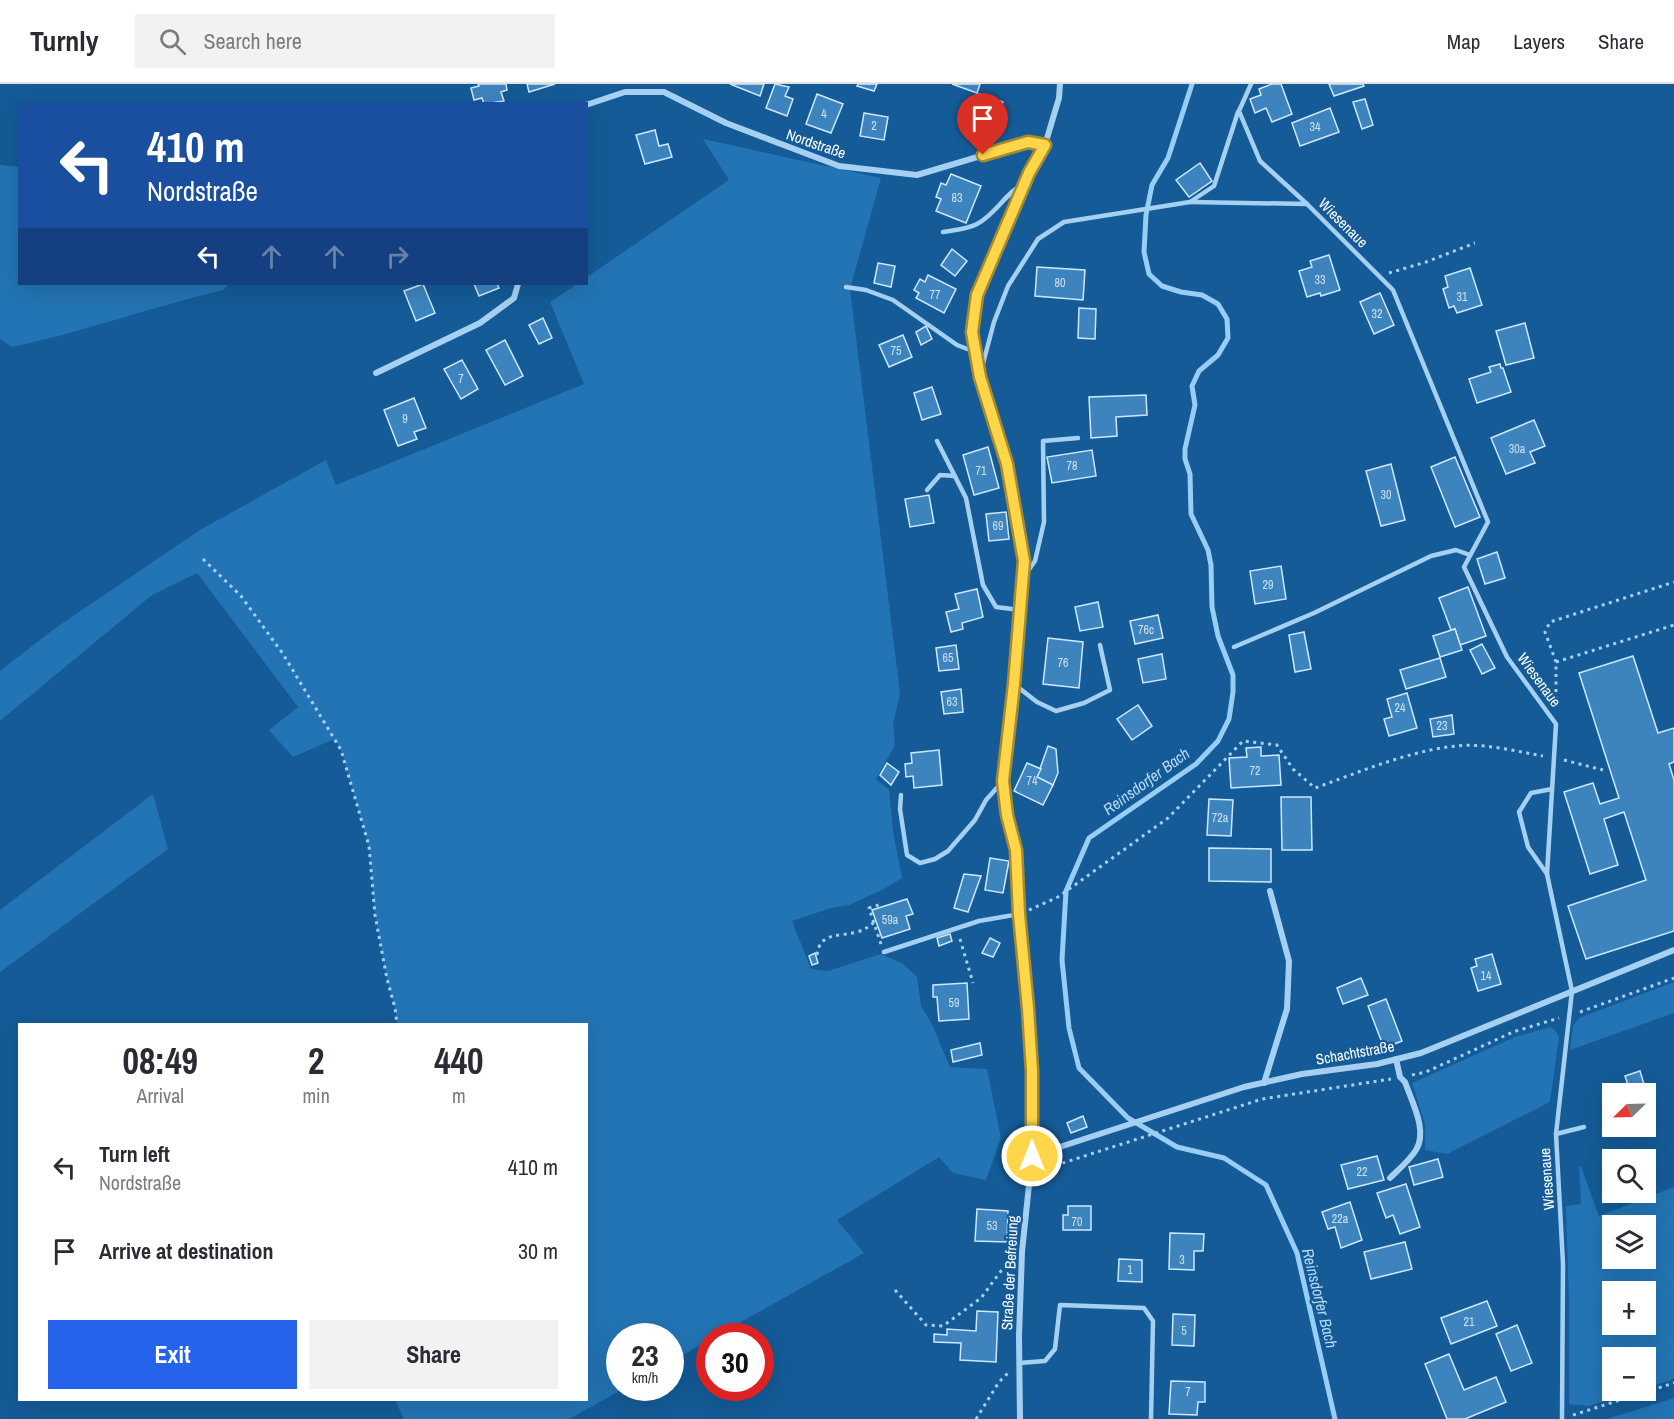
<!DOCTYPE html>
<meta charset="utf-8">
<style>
:root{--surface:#fff;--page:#f2f2f3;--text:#2b2b33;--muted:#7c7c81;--line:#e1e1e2;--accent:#2563eb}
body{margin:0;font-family:"Archivo Narrow",sans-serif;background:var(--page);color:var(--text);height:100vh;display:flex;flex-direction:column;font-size:22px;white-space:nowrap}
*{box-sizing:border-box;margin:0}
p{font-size:20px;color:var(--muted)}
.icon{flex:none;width:33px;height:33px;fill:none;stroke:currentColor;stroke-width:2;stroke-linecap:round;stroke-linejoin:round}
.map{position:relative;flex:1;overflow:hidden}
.panel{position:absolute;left:18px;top:939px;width:570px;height:378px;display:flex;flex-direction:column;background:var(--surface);border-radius:0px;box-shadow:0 6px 24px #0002}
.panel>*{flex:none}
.banner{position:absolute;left:18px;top:18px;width:570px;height:183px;border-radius:0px;box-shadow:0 6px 24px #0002;background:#1a4fa0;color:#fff;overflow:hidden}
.needle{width:39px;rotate:247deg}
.controls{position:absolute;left:1602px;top:999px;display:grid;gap:12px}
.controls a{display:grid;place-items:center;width:54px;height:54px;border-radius:0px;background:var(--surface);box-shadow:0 6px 24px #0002;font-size:30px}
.speed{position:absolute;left:606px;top:1239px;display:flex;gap:12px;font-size:30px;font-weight:700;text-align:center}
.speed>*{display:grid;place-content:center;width:78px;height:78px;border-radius:50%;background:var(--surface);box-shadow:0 6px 24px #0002;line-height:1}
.speed small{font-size:15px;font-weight:400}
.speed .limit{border:9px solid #d22;background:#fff;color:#111}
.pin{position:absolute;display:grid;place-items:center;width:51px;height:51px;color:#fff;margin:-62px -26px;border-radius:50% 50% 50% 0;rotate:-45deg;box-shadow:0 0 6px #0007}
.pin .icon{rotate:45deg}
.me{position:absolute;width:66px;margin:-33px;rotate:0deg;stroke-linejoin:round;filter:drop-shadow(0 0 4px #0008)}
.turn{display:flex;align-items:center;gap:21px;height:126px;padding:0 30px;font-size:27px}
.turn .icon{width:78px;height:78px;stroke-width:2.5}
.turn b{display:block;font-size:42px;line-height:51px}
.lanes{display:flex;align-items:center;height:57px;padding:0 30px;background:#0003;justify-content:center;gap:30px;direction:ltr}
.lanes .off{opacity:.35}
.eta{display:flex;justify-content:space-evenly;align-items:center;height:102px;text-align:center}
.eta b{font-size:36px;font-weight:700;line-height:42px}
.primary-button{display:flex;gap:12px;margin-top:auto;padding:12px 30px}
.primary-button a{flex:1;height:69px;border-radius:0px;background:var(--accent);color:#fff;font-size:24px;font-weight:700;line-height:69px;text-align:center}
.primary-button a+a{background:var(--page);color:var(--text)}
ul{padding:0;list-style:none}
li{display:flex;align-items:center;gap:18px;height:84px;padding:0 30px}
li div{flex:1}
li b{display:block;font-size:22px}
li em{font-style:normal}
header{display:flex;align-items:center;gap:36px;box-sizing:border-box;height:84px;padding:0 30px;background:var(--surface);border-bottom:2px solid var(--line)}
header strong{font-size:28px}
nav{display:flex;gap:33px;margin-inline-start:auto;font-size:21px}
.search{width:420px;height:54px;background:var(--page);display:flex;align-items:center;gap:15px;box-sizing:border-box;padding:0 21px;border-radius:0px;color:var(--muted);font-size:22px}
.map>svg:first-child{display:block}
</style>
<header>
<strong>Turnly</strong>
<div class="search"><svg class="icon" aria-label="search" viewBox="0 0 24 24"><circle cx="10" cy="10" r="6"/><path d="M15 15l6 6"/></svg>Search here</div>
<nav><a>Map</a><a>Layers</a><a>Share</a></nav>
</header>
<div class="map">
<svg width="1674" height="1335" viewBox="0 0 1674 1335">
<rect width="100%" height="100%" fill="#145b97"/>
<g fill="#2374b4" fill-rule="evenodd">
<polygon points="703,55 881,94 850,205 900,609 893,640 895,661 876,695 889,706 893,747 902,794 884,805 849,821 831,824 792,837 811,885 828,887 881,870 903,880 917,893 921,922 932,940 950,983 987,985 1001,1054 986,1096 953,1089 939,1073 837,1136 864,1169 716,1252 710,1252 709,1256 671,1278 670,1252 620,1252 620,1304 625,1304 569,1335 404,1335 395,1316 586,1316 586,940 397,940 395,924 387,895 375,831 369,762 341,666 334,655 293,673 269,646 298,623 197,489 152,511 0,637 0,587 54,545 200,446 326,376 336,401 584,300 550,218 577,200 586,200 587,193 729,96"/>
<path d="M0 81 19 83 20 200H229L223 206C152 223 83 248 12 263L0 255Z"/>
<polygon points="153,710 168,765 0,888 0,826"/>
<polygon points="1674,898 1674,929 1570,966 1573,942 1579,934"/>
<polygon points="1550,943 1555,946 1559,953 1550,1018 1447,1070 1425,1066 1425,1040 1412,999 1515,953"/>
<path d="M1579 1083H1581L1599 1132 1674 1103V1295L1646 1304V1274H1612V1306L1638 1307 1588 1322 1569 1320V1217L1566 1122 1581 1120ZM1612 1142H1646V1174H1612ZM1612 1208H1646V1240H1612Z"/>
<polygon points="1674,1314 1674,1335 1607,1335"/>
</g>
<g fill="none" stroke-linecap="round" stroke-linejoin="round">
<polyline stroke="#98cdf5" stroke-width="5" points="1192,0 1168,74 1152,101 1146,131 1144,168 1149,190 1162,202 1181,208 1202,211 1218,220 1227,235 1228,254 1218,271 1199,287 1192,302 1195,321 1185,365 1185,375 1190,390 1191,430 1208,466 1211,481 1212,523 1218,552 1233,591 1233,608 1229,635 1218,657 1196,680 1089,754 1066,807 1062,876 1069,944 1079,984 1128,1034 1177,1063 1224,1074 1266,1101 1297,1169 1335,1335"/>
</g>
<g fill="#3d84be" stroke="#cde8fd" stroke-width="1.5">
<polygon points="478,0 506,0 507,6 501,8 504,17 484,20 482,14 474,16 471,4 479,2"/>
<polygon points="527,0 555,0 529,8"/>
<polygon points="730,0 764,0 760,12"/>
<polygon points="775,0 789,3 785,12 793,15 787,32 766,24"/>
<polygon points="858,0 877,0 874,7 857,2"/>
<polygon points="952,0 980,0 977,9"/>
<polygon points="1272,0 1281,0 1292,30 1272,38 1266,24 1255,29 1250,15 1261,11 1259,5"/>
<polygon points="1329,0 1363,0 1364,2 1334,12"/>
<polygon points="977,9 1003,18 991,53 971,46 975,36 968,34"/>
<polygon points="817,10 843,20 831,49 806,40"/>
<polygon points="1365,15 1373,41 1362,45 1353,18"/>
<polygon points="1330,24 1339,48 1300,62 1292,39"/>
<polygon points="864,29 888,33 884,56 860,52"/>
<polygon points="655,46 659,62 668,60 672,73 645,80 636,51"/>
<polygon points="1200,79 1212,97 1189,113 1176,96"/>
<polygon points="951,90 981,102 966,139 936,127 941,115 936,113 941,99 946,101"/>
<polygon points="952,165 967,177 955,192 941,181"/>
<polygon points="1329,171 1340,206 1321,212 1320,209 1307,213 1299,187 1312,183 1310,177"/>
<polygon points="878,179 895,182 891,203 874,199"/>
<polygon points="1037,183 1085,186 1083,216 1035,212"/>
<polygon points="1470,184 1482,221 1457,229 1454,222 1449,224 1443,205 1448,203 1445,192"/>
<polygon points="928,191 956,205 944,229 916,214 919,209 914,206 920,195 925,198"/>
<polygon points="423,200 435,229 416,237 404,207"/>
<polygon points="474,200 497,200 499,204 479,212"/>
<polygon points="1380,209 1394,241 1374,250 1360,218"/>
<polygon points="1079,224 1096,225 1095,255 1078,254"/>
<polygon points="543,234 552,254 539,260 529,241"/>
<polygon points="1525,239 1534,274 1506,281 1496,247"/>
<polygon points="926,242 932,255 921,261 916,248"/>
<polygon points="903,251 912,273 889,283 879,261"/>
<polygon points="505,256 523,292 505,301 486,266"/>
<polygon points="462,276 478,305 461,315 444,285"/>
<polygon points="1500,280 1501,284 1503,284 1511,308 1477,319 1469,295 1491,288 1489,283"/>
<polygon points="932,303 941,330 922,336 914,309"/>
<polygon points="1146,311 1147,331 1116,333 1117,352 1091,354 1089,313"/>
<polygon points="414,314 426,344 414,348 417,355 398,362 384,326"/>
<polygon points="1534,336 1545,362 1530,368 1535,379 1506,390 1491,354"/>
<polygon points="988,363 999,404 974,411 963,371"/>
<polygon points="1092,366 1096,392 1052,399 1047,373"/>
<polygon points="1455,373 1480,433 1455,443 1431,383"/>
<polygon points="1391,380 1405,436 1381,442 1366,387"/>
<polygon points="929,411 934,439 910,443 905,415"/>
<polygon points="1006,428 1009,455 989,457 986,430"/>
<polygon points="1497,468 1505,494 1485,500 1477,475"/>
<polygon points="1281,482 1286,515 1255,520 1250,487"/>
<polygon points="1468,503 1486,552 1460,561 1455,545 1451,546 1439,514"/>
<polygon points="977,505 983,533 962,539 963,545 951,548 946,528 959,525 955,510"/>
<polygon points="1098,518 1103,543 1080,547 1075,523"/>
<polygon points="1158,531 1163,554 1135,560 1130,537"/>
<polygon points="1455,545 1462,566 1440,573 1433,552"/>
<polygon points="1304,548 1311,585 1295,588 1289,551"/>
<polygon points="1048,554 1083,558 1079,604 1043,600"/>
<polygon points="1482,560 1495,584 1482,590 1470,566"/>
<polygon points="956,561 959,585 939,587 936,564"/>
<polygon points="1162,570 1166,595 1143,599 1138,575"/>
<polygon points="1633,572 1658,649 1674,644 1674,678 1669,680 1674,696 1674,847 1586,875 1568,822 1646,796 1624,728 1604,735 1618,781 1590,790 1564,708 1593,699 1600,720 1619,714 1579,589"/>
<polygon points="1440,574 1446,593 1406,605 1400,586"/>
<polygon points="961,605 963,628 944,630 941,608"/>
<polygon points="1407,609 1417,644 1389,652 1384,635 1392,633 1387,615"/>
<polygon points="1138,621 1152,642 1132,656 1117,635"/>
<polygon points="1452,631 1454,650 1433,653 1430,635"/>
<polygon points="1048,662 1056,665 1058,689 1053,701 1037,693"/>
<polygon points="1261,663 1261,672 1279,671 1281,701 1231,704 1229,674 1247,673 1246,664"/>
<polygon points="939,666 942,701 914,704 913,692 906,693 905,680 912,679 911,669"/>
<polygon points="887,679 899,688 891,701 880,691"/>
<polygon points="1027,679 1041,685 1037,693 1053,701 1043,721 1014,707"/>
<polygon points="1281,713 1311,713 1312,766 1282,766"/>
<polygon points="1209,715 1233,716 1231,752 1207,751"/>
<polygon points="1209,764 1271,765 1271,798 1209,797"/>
<polygon points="990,774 1009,777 1003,809 985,806"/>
<polygon points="964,790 981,792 968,828 954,824"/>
<polygon points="907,815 913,830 906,832 910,845 882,854 872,826"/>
<polygon points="950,850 952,857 939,862 937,854"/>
<polygon points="990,854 1000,859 993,873 982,869"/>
<polygon points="815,869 818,879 812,881 809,872"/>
<polygon points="1492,870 1501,900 1478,907 1471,884 1477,882 1475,875"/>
<polygon points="1361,894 1368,911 1343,920 1337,904"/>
<polygon points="967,899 969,935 939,937 937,913 933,913 933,901"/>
<polygon points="1386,915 1402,957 1384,964 1368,922"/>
<polygon points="980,959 982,971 953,978 951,966"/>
<polygon points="1640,987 1647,1010 1646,1011 1631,1010 1625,992"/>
<polygon points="1083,1032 1087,1043 1071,1049 1067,1039"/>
<polygon points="1377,1072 1384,1096 1348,1105 1341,1081"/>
<polygon points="1438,1075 1443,1093 1414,1101 1409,1083"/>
<polygon points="1406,1100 1420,1143 1400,1150 1393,1131 1386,1134 1377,1109"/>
<polygon points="1350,1118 1362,1156 1341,1164 1335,1143 1328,1145 1322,1128"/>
<polygon points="1068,1122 1091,1122 1091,1146 1063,1146 1063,1131 1068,1131"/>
<polygon points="977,1125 1008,1127 1007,1158 975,1157"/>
<polygon points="1170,1149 1204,1150 1203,1167 1194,1167 1194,1186 1169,1185"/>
<polygon points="1405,1158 1412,1185 1371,1195 1364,1168"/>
<polygon points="1119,1175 1142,1176 1142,1198 1118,1197"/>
<polygon points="1487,1217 1497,1242 1451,1260 1441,1234"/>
<polygon points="977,1227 998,1228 996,1278 960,1276 961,1259 934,1258 934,1250 947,1251 947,1245 976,1247"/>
<polygon points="1173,1230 1195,1231 1194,1262 1172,1261"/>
<polygon points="1517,1241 1532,1279 1511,1287 1496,1250"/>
<polygon points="1449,1270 1464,1306 1496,1293 1506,1318 1465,1335 1447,1335 1425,1280"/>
<polygon points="1171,1297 1205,1298 1205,1318 1198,1318 1197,1331 1169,1330"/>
</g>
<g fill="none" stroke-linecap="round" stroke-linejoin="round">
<g stroke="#a6d0f2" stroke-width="3" stroke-dasharray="3 4.5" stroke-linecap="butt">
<polyline points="1389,189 1426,178 1475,159"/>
<polyline points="203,475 241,512 283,570 341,666 369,762 375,831 387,895 395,924 397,940"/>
<polyline points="1556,578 1545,548 1550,538 1674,498"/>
<polyline points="1556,623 1556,578 1674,541"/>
<polyline points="1564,676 1603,686"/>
<path d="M1029 826 1058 813 1168 734 1243 657 1277 661 1293 685 1315 704C1360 688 1408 667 1456 662 1485 659 1515 667 1543 672"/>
<polyline points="960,855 973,899"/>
<polyline points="881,860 869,824 882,820"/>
<path d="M817 871C820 847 840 853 857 848 864 846 869 843 874 838"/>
<polyline points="1580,928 1674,894"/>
<polyline points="1412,991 1426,988 1513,948 1559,934"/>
<polyline points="1041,1086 1262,1015 1391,995"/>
<polyline points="895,1206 926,1241 943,1242 981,1214 1001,1187 1010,1179"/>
<polyline points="1573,1331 1674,1299"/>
<polyline points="976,1335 999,1298 1009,1288"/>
</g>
<g stroke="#a6d0f2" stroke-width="4.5">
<polyline points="1251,0 1239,27 1260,77 1307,120 1393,206 1488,438 1464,483 1507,573 1556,640 1547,790 1572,907 1556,1050 1563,1180 1562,1335"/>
<polyline points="1190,118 1307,120"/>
<path d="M943 148C954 146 968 145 977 140 996 130 1006 108 1025 99"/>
<polyline points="846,203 866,206 893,216 957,261 975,268"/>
<polyline points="980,291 994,238 1008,202 1038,155 1064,138 1190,118 1214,102 1238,28"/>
<polyline points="937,357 966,414 983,501 996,523 1020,526"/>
<polyline points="927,406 940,391 955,392"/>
<polyline points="1023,494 1035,477 1044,438 1043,357 1078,354"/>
<polyline points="1234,563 1314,529 1431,472 1456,466 1470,471"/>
<polyline points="1014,600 1037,618 1056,627 1084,619 1110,606 1100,561"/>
<polyline points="901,711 900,725 907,771 920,779 935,775 948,767 975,736 986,716 1003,697"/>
<polyline points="1547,790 1528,763 1519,728 1531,709 1552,705"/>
<polyline points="884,868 979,837 1019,830"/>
<polyline points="1556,1050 1584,1043"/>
<polyline points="1019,1279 1045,1277 1055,1265 1060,1221 1144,1224 1153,1237 1151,1335"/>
</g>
<g stroke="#a6d0f2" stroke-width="6">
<polyline points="586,21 625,8 664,8 726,39 839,82 917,91 1028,58 1045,61"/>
<polyline points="376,289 480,239 514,214 518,200"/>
<polyline points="1264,999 1287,925 1289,877 1270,807"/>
<polyline points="1032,1072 1244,1003 1302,990 1377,980 1421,969 1674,866"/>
<path d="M1390 1094C1398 1086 1409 1077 1416 1066 1428 1047 1412 1018 1405 998L1400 993 1396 975"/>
<polyline points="1020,1335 1019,1252 1022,1168 1032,1072 1032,987 1028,924 1019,830 1016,767 1007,731 1003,697 1014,600 1024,477 1007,380 980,293 972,248 977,211 1029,89 1045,61 1059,14 1060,0"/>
</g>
</g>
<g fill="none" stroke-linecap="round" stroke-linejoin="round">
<g stroke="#a68a30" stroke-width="15">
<polyline id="route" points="983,71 1028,58 1045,61 1029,89 977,211 972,248 980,293 1007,380 1024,477 1014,600 1003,697 1007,731 1016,766 1019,830 1028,924 1032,987 1032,1072"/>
</g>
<use href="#route" stroke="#ffd54a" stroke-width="10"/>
</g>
<g text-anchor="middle" stroke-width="4.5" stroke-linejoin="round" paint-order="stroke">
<g font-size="12" fill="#cee0ef">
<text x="824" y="34">4</text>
<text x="874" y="46">2</text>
<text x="1315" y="47">34</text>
<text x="957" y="118">83</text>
<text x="1320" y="200">33</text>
<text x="1060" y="203">80</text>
<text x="935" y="215">77</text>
<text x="1462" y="217">31</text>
<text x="1377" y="234">32</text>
<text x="896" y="271">75</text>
<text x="461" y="299">7</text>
<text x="405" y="339">9</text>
<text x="1517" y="369">30a</text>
<text x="1072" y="386">78</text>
<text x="981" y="391">71</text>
<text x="1386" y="415">30</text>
<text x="998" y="446">69</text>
<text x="1268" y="505">29</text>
<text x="1146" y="550">76c</text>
<text x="948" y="578">65</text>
<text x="1063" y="583">76</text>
<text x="952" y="622">63</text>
<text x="1400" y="628">24</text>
<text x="1442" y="646">23</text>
<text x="1255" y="691">72</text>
<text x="1032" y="701">74</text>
<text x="1220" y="738">72a</text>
<text x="890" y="840">59a</text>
<text x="1486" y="896">14</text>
<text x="954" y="923">59</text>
<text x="1362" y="1092">22</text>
<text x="1340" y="1139">22a</text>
<text x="1077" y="1142">70</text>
<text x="992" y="1146">53</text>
<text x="1182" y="1180">3</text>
<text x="1130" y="1190">1</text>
<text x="1469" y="1242">21</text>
<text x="1184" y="1251">5</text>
<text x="1188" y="1312">7</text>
</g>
<g font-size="15" fill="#fff" stroke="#145b97">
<text transform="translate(816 60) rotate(19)" y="5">Nordstraße</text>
<text transform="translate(1343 139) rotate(45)" y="5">Wiesenaue</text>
<text transform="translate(1539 596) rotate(54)" y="5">Wiesenaue</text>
<text transform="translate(1355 969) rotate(-10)" y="5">Schachtstraße</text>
<text transform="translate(1547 1095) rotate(-94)" y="5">Wiesenaue</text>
<text transform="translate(1010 1189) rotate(-87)" y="5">Straße der Befreiung</text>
</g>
<g font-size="16" font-style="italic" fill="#b2daf9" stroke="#145b97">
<text transform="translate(1146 697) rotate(-36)" y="6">Reinsdorfer Bach</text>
<text transform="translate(1320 1214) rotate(76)" y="6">Reinsdorfer Bach</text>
</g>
</g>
</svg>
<div class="controls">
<a><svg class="needle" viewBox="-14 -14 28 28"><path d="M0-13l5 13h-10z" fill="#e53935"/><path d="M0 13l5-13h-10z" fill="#7c7c81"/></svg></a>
<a><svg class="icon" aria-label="search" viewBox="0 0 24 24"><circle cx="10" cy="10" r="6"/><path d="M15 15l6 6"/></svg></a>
<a><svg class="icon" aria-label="layers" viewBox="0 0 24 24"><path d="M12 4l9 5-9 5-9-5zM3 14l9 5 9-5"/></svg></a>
<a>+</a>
<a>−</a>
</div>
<div class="speed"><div>23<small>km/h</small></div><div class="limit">30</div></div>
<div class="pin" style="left:983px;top:71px;background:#d93025"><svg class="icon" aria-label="arrive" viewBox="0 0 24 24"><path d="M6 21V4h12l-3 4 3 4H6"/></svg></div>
<svg class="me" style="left:1032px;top:1072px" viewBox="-20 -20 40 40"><circle r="17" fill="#ffd54a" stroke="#fff" stroke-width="3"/><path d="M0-11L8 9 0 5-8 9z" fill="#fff"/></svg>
<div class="banner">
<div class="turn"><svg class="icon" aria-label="left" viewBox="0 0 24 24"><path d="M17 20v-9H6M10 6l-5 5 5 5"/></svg><div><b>410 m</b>Nordstraße</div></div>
<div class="lanes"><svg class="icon" aria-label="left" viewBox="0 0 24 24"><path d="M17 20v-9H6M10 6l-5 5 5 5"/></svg><svg class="icon off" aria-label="ahead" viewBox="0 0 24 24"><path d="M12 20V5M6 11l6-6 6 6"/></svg><svg class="icon off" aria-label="ahead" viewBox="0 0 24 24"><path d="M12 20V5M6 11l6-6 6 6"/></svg><svg class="icon off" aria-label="right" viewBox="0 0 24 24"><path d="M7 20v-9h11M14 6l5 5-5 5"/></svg></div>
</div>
<section class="panel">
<div class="eta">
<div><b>08:49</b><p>Arrival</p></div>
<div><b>2</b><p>min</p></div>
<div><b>440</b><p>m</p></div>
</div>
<ul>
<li><svg class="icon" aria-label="left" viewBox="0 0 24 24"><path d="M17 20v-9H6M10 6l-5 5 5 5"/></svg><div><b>Turn left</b><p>Nordstraße</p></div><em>410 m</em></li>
<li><svg class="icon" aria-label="arrive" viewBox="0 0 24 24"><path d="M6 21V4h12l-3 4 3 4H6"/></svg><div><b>Arrive at destination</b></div><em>30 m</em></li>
</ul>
<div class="primary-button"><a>Exit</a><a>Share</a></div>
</section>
</div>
